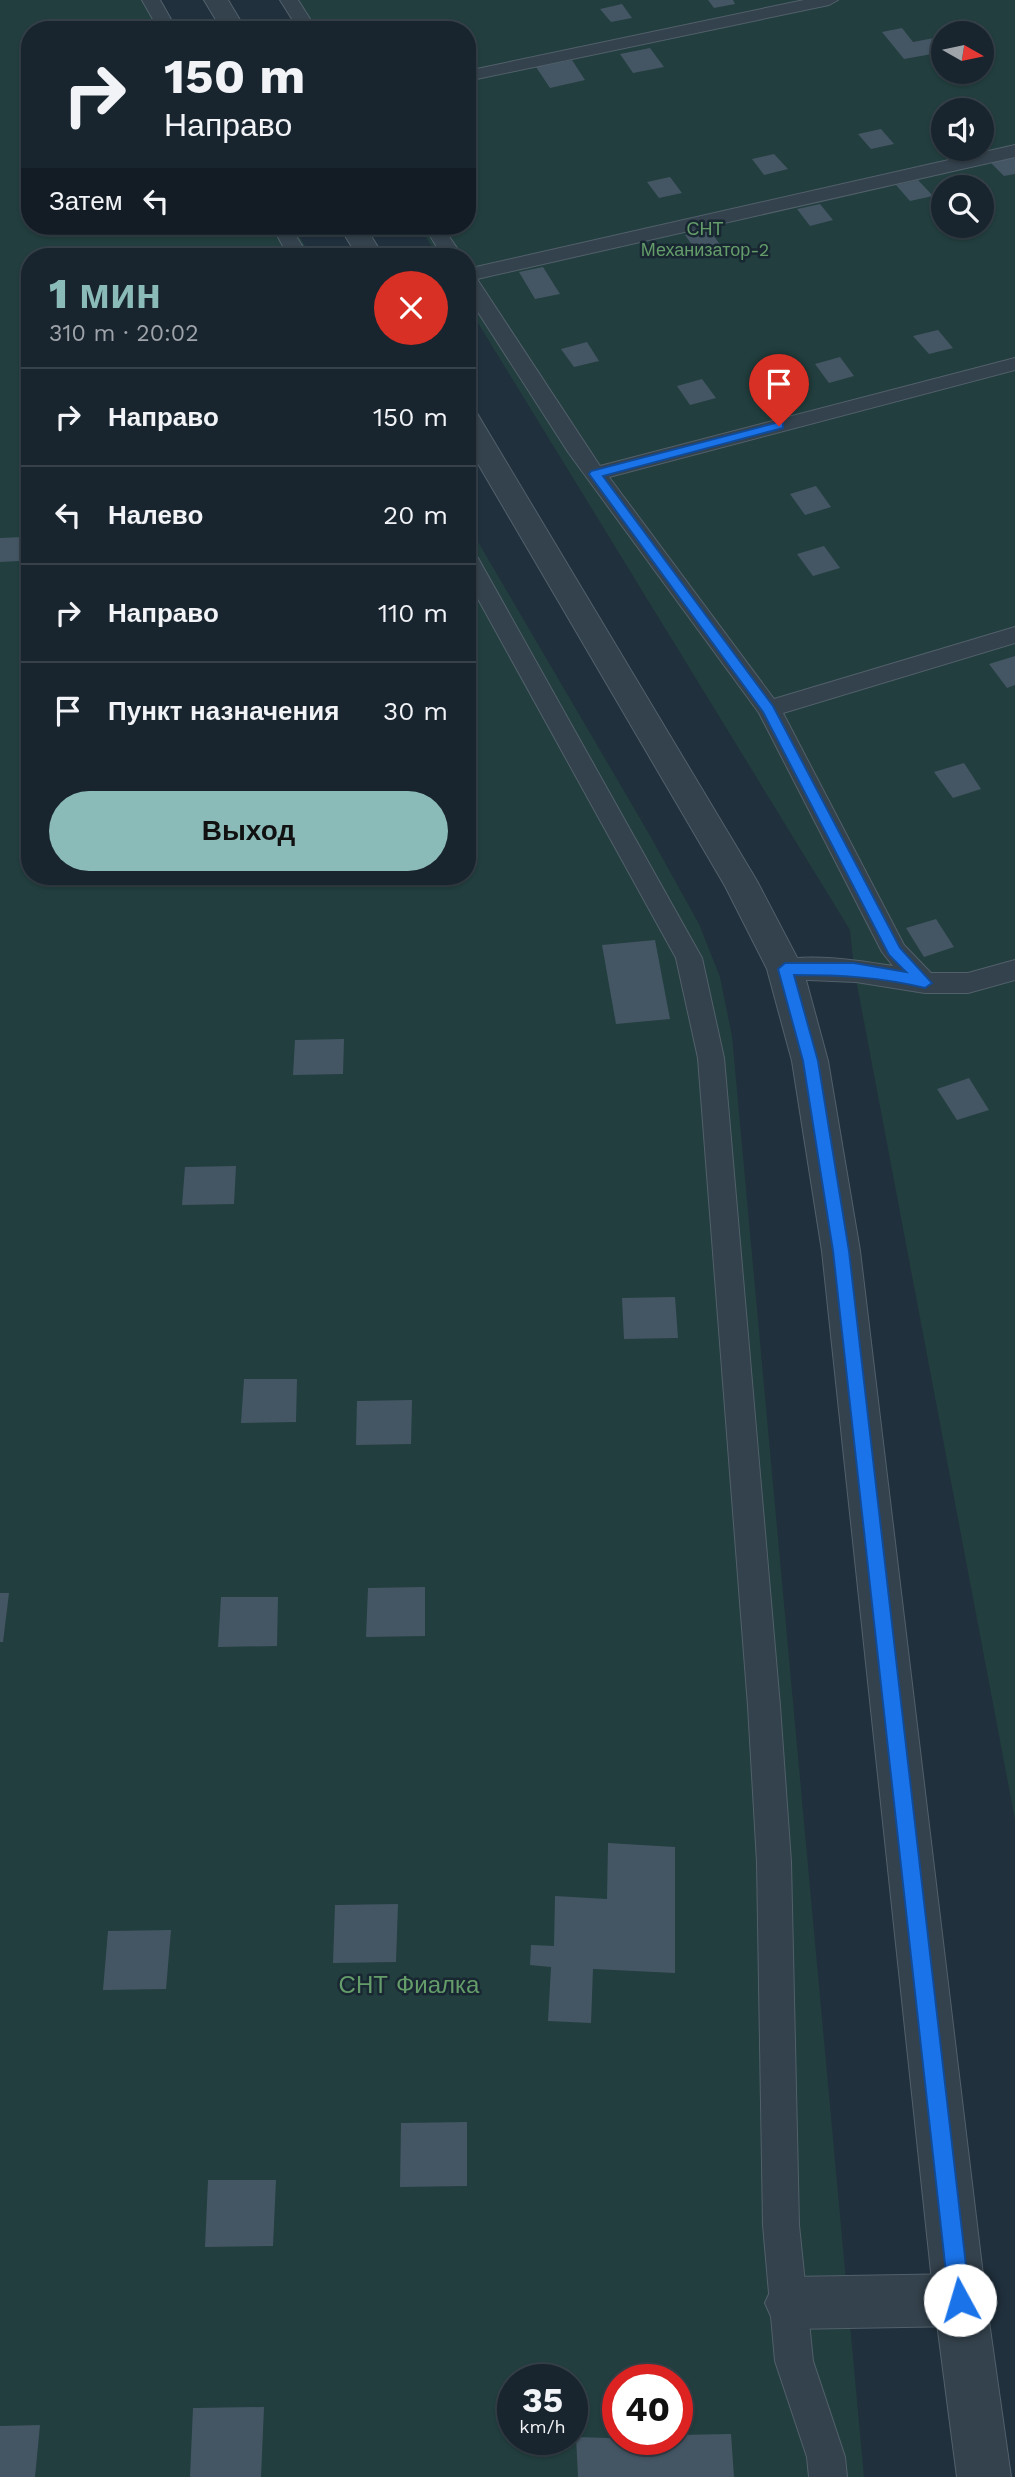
<!DOCTYPE html>
<html lang="ru">
<meta charset="utf-8">
<style>
:root{--surface:#18242e;--page:#25303a;--text:#f1f3f6;--muted:#9fa4aa;--line:#36414a;--accent:#8bbbb9}
body{margin:0;font-family:"Work Sans",sans-serif;background:var(--page);color:var(--text);height:100vh;display:flex;flex-direction:column;font-size:26px;white-space:nowrap}
*{box-sizing:border-box;margin:0}
p{font-size:23px;color:var(--muted)}
.icon{flex:none;width:38px;height:38px;fill:none;stroke:currentColor;stroke-width:2;stroke-linecap:round;stroke-linejoin:round}
.map{position:relative;flex:1;overflow:hidden}
.panel{position:absolute;left:21px;top:248px;width:455px;height:637px;display:flex;flex-direction:column;background:var(--surface);border-radius:28px;box-shadow:0 2px 5px #0004,0 0 0 2px var(--line)}
.panel>*{flex:none}
.top-card{position:absolute;left:21px;top:21px;width:455px;height:214px;border-radius:28px;box-shadow:0 2px 5px #0004,0 0 0 2px var(--line);background:#18242e;color:var(--text);overflow:hidden}
.needle{width:46px;rotate:99deg}
.fabs{position:absolute;left:931px;top:21px;display:grid;gap:14px}
.fabs a{display:grid;place-items:center;width:63px;height:63px;border-radius:50%;background:var(--surface);box-shadow:0 2px 5px #0004,0 0 0 2px var(--line);font-size:35px}
.speed{position:absolute;left:497px;top:2364px;display:flex;gap:14px;font-size:35px;font-weight:700;text-align:center}
.speed>*{display:grid;place-content:center;width:91px;height:91px;border-radius:50%;background:var(--surface);box-shadow:0 2px 5px #0004,0 0 0 2px var(--line);line-height:1}
.speed small{font-size:18px;font-weight:400}
.speed .limit{border:10px solid #d22;background:#fff;color:#111}
.pin{position:absolute;display:grid;place-items:center;width:60px;height:60px;color:#fff;margin:-72px -30px;border-radius:50% 50% 50% 0;rotate:-45deg;box-shadow:0 0 7px #0007}
.pin .icon{rotate:45deg}
.me{position:absolute;width:77px;margin:-38px;rotate:354deg;stroke-linejoin:round;filter:drop-shadow(0 0 5px #0008)}
.turn{display:flex;align-items:center;gap:24px;height:147px;padding:0 28px;font-size:32px}
.turn .icon{width:91px;height:91px;stroke-width:2.5}
.turn b{display:block;font-size:49px;line-height:60px}
.then{display:flex;align-items:center;height:66px;padding:0 28px;background:#0003;gap:14px;font-size:26px}
.round{display:grid;place-items:center;flex:none;width:74px;height:74px;border-radius:37px;background:var(--page)}
.summary{display:flex;align-items:center;justify-content:space-between;height:119px;padding:0 28px}
h1{font-size:42px;font-weight:800;line-height:52px;color:var(--accent)}
.primary-button{display:flex;gap:14px;margin-top:auto;padding:14px 28px}
.primary-button a{flex:1;height:80px;border-radius:42px;background:var(--accent);color:#111;font-size:28px;font-weight:800;line-height:80px;text-align:center}
ul{padding:0;list-style:none}
li{display:flex;align-items:center;gap:21px;height:98px;padding:0 28px;border-top:2px solid var(--line)}
li div{flex:1}
li b{display:block;font-size:26px}
li em{font-style:normal}
.map>svg:first-child{display:block}
</style>
<div class="map">
<svg width="1015" height="2477" viewBox="0 0 1015 2477">
<rect width="100%" height="100%" fill="#20303d"/>
<g fill="#223e3e" fill-rule="evenodd">
<path d="M0 0H161L178 30H30V226H293L312 257H30V877H467V523L648 832 699 924 720 977 732 1036 864 2477H0ZM513 2380H572V2440H513ZM618 2380H677V2440H618Z"/>
<path d="M280 0H1015V1820L854 969 850 930 467 305V257H438L419 226H467V30H299ZM943 33H982V72H943ZM943 110H982V149H943ZM943 187H982V226H943Z"/>
</g>
<g fill="#445664">
<polygon points="708,0 733,0 735,4 714,8"/>
<polygon points="622,4 632,18 611,22 600,9"/>
<polygon points="902,28 913,42 934,38 943,52 904,59 882,32"/>
<polygon points="650,48 664,67 633,73 620,54"/>
<polygon points="572,60 585,80 550,88 536,67"/>
<polygon points="881,129 894,144 871,149 858,134"/>
<polygon points="774,154 788,169 764,175 752,159"/>
<polygon points="1012,155 1015,159 1015,174 1004,176 989,161"/>
<polygon points="670,177 682,193 659,198 647,182"/>
<polygon points="918,180 933,196 910,201 896,185"/>
<polygon points="820,204 833,220 810,226 797,209"/>
<polygon points="709,229 721,246 697,252 685,235"/>
<polygon points="543,267 560,294 535,299 519,272"/>
<polygon points="938,330 953,348 929,354 913,336"/>
<polygon points="587,342 599,361 574,367 561,349"/>
<polygon points="840,357 854,376 829,383 815,364"/>
<polygon points="702,379 716,398 690,405 677,386"/>
<polygon points="816,486 831,507 805,515 790,494"/>
<polygon points="23,537 19,561 0,562 0,538"/>
<polygon points="824,546 840,568 813,576 797,554"/>
<polygon points="1015,656 1015,685 1007,688 989,664"/>
<polygon points="23,704 30,704 30,732 19,732"/>
<polygon points="964,763 981,789 953,798 934,772"/>
<polygon points="936,919 954,947 924,957 906,928"/>
<polygon points="655,940 670,1019 616,1024 602,945"/>
<polygon points="344,1039 343,1074 293,1075 295,1040"/>
<polygon points="969,1078 989,1110 957,1120 937,1089"/>
<polygon points="236,1166 234,1204 182,1205 185,1167"/>
<polygon points="675,1297 678,1338 624,1339 622,1298"/>
<polygon points="244,1379 297,1379 296,1422 241,1423"/>
<polygon points="412,1400 411,1444 356,1445 357,1401"/>
<polygon points="425,1587 425,1636 366,1637 368,1588"/>
<polygon points="0,1593 9,1593 3,1642 0,1642"/>
<polygon points="221,1597 278,1597 277,1646 218,1647"/>
<polygon points="608,1843 675,1847 675,1973 593,1969 591,2023 548,2021 551,1967 530,1965 531,1945 554,1946 555,1896 607,1899"/>
<polygon points="398,1904 396,1962 333,1963 335,1905"/>
<polygon points="171,1930 166,1989 103,1990 108,1931"/>
<polygon points="467,2122 467,2186 400,2187 401,2123"/>
<polygon points="208,2180 276,2180 273,2246 205,2247"/>
<polygon points="264,2407 261,2477 190,2477 193,2408"/>
<polygon points="40,2425 35,2477 0,2477 0,2426"/>
<polygon points="731,2434 734,2477 578,2477 576,2437 677,2440 677,2435"/>
</g>
<g fill="none" stroke-linecap="round" stroke-linejoin="round">
<g stroke="#52606b" stroke-width="2">
<g id="service">
<polygon points="142,0 160,0 177,30 159,30"/>
<polygon points="280,0 298,0 317,30 299,30"/>
<polygon points="804,0 838,0 829,5 467,81 467,71"/>
<path d="M1015 145V157L477 279 600 466 1015 358V370L609 477 774 699 1015 627V643L783 713 904 945 931 973H968L1015 960V980L968 993H925L856 982 785 979 776 976 772 969 776 962C806 952 861 961 893 966L882 952 759 713 568 452 467 295V269Z"/>
<polygon points="272,226 290,226 309,257 289,257"/>
<polygon points="424,226 442,226 463,257 443,257"/>
<polygon points="467,551 475,553 478,558 702,958 724,1058 780,1706 791,1862 799,2225 813,2361 845,2457 847,2477 809,2477 807,2457 775,2361 763,2225 757,1862 748,1706 698,1058 676,958 467,579"/>
</g>
</g>
<g stroke="#52606b" stroke-width="2">
<polygon id="minor" points="960,2274 978,2282 986,2300 978,2318 960,2326 791,2329 773,2321 765,2303 773,2285 791,2277"/>
</g>
<g stroke="#52606b" stroke-width="2">
<g id="tertiary">
<polygon points="204,0 228,0 246,30 222,30"/>
<polygon points="339,226 365,226 384,257 358,257"/>
<polygon points="467,411 477,413 481,420 757,881 803,969 828,1061 860,1251 986,2300 1011,2477 957,2477 934,2300 822,1251 792,1061 767,969 725,886 467,445"/>
</g>
</g>
<use href="#service" fill="#34424d" fill-rule="evenodd"/>
<use href="#minor" fill="#34424d" fill-rule="evenodd"/>
<use href="#tertiary" fill="#34424d" fill-rule="evenodd"/>
</g>
<path fill="#1a73e8" stroke="#114b97" stroke-width="2" d="M779 422 783 423V428L603 476 773 706 900 948 932 983 925 988C881 977 839 975 794 975L818 1061 849 1251 970 2300 967 2307 960 2310 952 2307 949 2300 833 1251 803 1061 778 969 785 963H854L906 972 889 955 763 712 589 474 591 471Z"/>
<g text-anchor="middle" stroke-width="5" stroke-linejoin="round" paint-order="stroke">
<g font-size="18" fill="#649d6a" stroke="#192732">
<text x="705" y="235">СНТ<tspan x="705" dy="21">Механизатор-2</tspan></text>
</g>
<g font-size="24" fill="#649d6a" stroke="#192732">
<text x="409" y="1993">СНТ Фиалка</text>
</g>
</g>
</svg>
<div class="fabs">
<a><svg class="needle" viewBox="-14 -14 28 28"><path d="M0-13l5 13h-10z" fill="#e53935"/><path d="M0 13l5-13h-10z" fill="#9fa4aa"/></svg></a>
<a><svg class="icon" aria-label="sound" viewBox="0 0 24 24"><path d="M4 9h4l5-4v14l-5-4H4zM17 9q2 3 0 6"/></svg></a>
<a><svg class="icon" aria-label="search" viewBox="0 0 24 24"><circle cx="10" cy="10" r="6"/><path d="M15 15l6 6"/></svg></a>
</div>
<div class="speed"><div>35<small>km/h</small></div><div class="limit">40</div></div>
<div class="pin" style="left:779px;top:426px;background:#d93025"><svg class="icon" aria-label="arrive" viewBox="0 0 24 24"><path d="M6 21V4h12l-3 4 3 4H6"/></svg></div>
<svg class="me" style="left:960px;top:2300px" viewBox="-20 -20 40 40"><circle r="19" fill="#fff"/><path d="M0-13L10 11 0 6-10 11z" fill="#1a73e8"/></svg>
<div class="top-card">
<div class="turn"><svg class="icon" aria-label="right" viewBox="0 0 24 24"><path d="M7 20v-9h11M14 6l5 5-5 5"/></svg><div><b>150 m</b>Направо</div></div>
<div class="then">Затем<svg class="icon" aria-label="left" viewBox="0 0 24 24"><path d="M17 20v-9H6M10 6l-5 5 5 5"/></svg></div>
</div>
<section class="panel">
<div class="summary"><div><h1>1 мин</h1><p>310 m · 20:02</p></div><a class="round" style="background:#d93025;color:#fff"><svg class="icon" aria-label="close" viewBox="0 0 24 24"><path d="M6 6l12 12M18 6L6 18"/></svg></a></div>
<ul>
<li><svg class="icon" aria-label="right" viewBox="0 0 24 24"><path d="M7 20v-9h11M14 6l5 5-5 5"/></svg><div><b>Направо</b></div><em>150 m</em></li>
<li><svg class="icon" aria-label="left" viewBox="0 0 24 24"><path d="M17 20v-9H6M10 6l-5 5 5 5"/></svg><div><b>Налево</b></div><em>20 m</em></li>
<li><svg class="icon" aria-label="right" viewBox="0 0 24 24"><path d="M7 20v-9h11M14 6l5 5-5 5"/></svg><div><b>Направо</b></div><em>110 m</em></li>
<li><svg class="icon" aria-label="arrive" viewBox="0 0 24 24"><path d="M6 21V4h12l-3 4 3 4H6"/></svg><div><b>Пункт назначения</b></div><em>30 m</em></li>
</ul>
<div class="primary-button"><a>Выход</a></div>
</section>
</div>
